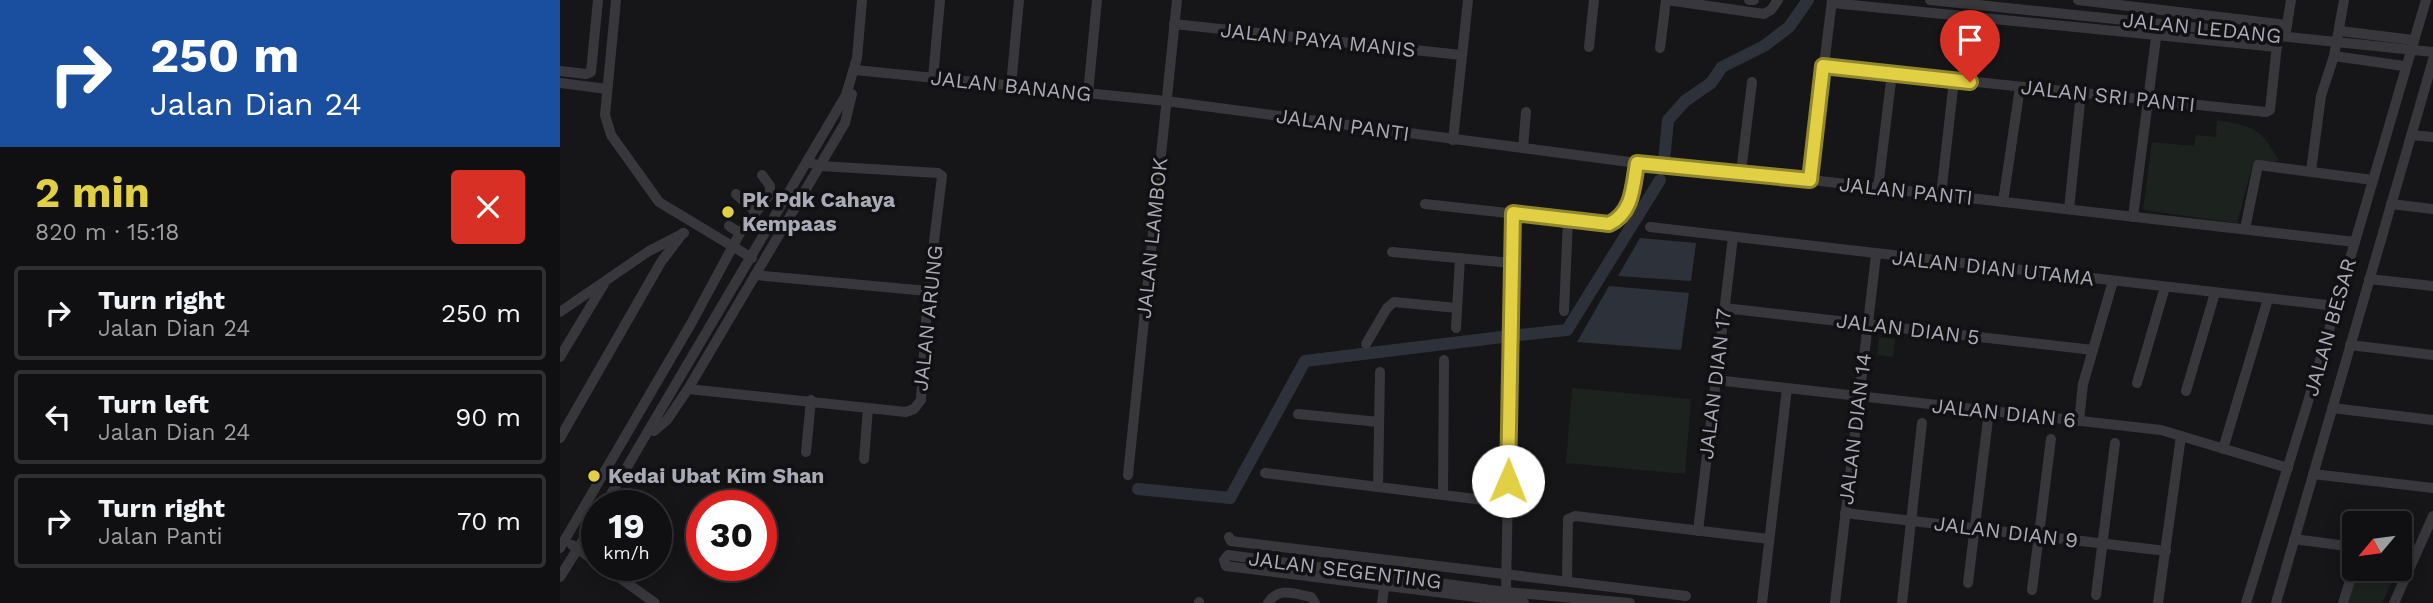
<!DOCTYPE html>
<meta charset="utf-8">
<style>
:root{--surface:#101012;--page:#19191b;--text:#f1f3f6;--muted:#9c9d9f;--line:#303032;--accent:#e1cf44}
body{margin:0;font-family:"Work Sans",sans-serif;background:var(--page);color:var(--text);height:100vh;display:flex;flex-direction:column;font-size:26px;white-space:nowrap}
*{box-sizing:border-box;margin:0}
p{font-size:23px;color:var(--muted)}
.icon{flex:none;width:38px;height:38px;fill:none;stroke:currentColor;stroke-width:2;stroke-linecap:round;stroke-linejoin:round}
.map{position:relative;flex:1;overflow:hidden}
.panel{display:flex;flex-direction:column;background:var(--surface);width:560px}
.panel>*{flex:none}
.guide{background:#1a4fa0;color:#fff;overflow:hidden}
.needle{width:46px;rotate:241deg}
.tools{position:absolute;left:1782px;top:511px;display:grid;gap:14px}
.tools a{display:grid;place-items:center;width:70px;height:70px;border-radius:7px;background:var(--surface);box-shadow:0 4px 18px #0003,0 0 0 2px var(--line);font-size:35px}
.speed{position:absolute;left:21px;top:490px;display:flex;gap:14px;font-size:35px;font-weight:700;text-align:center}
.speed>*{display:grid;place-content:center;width:91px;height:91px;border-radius:50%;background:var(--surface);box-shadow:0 4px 18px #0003,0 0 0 2px var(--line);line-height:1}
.speed small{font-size:18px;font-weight:400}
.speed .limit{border:10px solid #d22;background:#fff;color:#111}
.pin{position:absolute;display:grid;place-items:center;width:60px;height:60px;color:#fff;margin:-72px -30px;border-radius:50% 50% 50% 0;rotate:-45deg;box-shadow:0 0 7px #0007}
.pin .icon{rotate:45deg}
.me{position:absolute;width:77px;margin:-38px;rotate:1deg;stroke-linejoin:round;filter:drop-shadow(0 0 5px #0008)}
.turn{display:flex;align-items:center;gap:24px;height:147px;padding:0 35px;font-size:32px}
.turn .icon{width:91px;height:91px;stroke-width:2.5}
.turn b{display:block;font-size:49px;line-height:60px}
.round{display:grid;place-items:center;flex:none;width:74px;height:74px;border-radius:7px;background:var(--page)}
.summary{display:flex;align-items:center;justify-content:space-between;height:119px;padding:0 35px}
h1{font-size:42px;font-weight:700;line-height:52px;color:var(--accent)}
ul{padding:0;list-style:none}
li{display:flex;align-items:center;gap:21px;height:94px;margin:0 14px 10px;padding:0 21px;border:4px solid var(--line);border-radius:7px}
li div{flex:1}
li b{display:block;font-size:26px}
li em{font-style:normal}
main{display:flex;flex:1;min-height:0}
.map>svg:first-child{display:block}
</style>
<main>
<section class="panel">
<div class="guide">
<div class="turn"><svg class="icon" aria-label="right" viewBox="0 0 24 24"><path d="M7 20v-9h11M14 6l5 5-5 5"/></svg><div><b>250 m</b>Jalan Dian 24</div></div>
</div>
<div class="summary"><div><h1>2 min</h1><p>820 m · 15:18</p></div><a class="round" style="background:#d93025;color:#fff"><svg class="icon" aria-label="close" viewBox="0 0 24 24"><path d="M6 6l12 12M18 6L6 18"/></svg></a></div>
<ul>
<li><svg class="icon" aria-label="right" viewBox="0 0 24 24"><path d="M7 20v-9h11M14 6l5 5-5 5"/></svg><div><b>Turn right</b><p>Jalan Dian 24</p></div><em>250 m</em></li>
<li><svg class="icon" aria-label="left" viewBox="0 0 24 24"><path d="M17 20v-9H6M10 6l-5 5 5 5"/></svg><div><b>Turn left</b><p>Jalan Dian 24</p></div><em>90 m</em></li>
<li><svg class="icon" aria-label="right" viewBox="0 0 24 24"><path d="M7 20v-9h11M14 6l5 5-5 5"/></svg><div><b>Turn right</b><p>Jalan Panti</p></div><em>70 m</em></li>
</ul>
</section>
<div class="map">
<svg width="1873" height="603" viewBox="0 0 1873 603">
<rect width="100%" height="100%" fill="#161618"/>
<g fill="#1c221e">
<path d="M1657 120C1695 127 1700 127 1719 161L1693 163 1677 223 1583 210 1592 142 1634 146 1636 135 1656 137Z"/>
<polygon points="1319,337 1335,339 1333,357 1317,355"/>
<polygon points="1012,388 1131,399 1125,474 1006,463"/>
<polygon points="1799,569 1838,569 1822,603 1787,603"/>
</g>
<g fill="#2d323a">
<polygon points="1080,238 1136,243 1131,281 1058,276"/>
<polygon points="1049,286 1129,293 1121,350 1017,342"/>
</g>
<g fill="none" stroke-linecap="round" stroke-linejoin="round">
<g stroke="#2d323a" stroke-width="12">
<polyline points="1104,161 1108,120 1125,101 1151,83 1162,67 1204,46 1229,27 1248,0"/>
<polyline points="959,335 1007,330 1100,180"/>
<polyline points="578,489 670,498 745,361 942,337"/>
</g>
<g stroke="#38373c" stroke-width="10">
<polyline points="56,0 45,115 51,135 99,202 192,258"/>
<polyline points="1107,0 1204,14 1211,10 1218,0"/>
<polyline points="1189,0 1194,0"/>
<polyline points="1370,0 1873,52"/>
<polyline points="1518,0 1727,25"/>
<polyline points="1272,3 1717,47"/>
<polyline points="614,24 901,55"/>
<polyline points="1726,31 1731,0"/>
<polyline points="1780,31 1853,40"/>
<polyline points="1029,47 1034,0"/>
<polyline points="1100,48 1106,0"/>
<polyline points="1774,56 1844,66"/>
<polyline points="1263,66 1706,112 1710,110 1718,36"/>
<polyline points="295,70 606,101 1077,163 1181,172 1795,242"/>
<polyline points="0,71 26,74 31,72 38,0"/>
<polyline points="373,78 380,0"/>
<polyline points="0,83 47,89"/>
<polyline points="451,86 459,0"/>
<polyline points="528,94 537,0"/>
<polyline points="1851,135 1873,137"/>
<polyline points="893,140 908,0"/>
<polyline points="963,148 966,112"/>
<polyline points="1751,171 1761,96 1774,56 1784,0"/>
<polyline points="1181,172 1192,82"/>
<polyline points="1250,180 1272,0"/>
<polyline points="1318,188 1332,73"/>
<polyline points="176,194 196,212"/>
<polyline points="1381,195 1394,80"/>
<polyline points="1443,202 1460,87"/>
<path d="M865 204 1049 224C1073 214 1073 186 1077 163"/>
<polyline points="1831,204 1873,209"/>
<polyline points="1509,209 1521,93"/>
<polyline points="1573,217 1597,30"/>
<polyline points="1090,227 1776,306"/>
<polyline points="1685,229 1698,165 1813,180"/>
<polyline points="180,233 210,194 210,186 202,175"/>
<polyline points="832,252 952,263"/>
<polyline points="195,275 368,291"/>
<polyline points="1809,279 1873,286"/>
<polyline points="1164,308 1533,350"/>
<polyline points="1004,311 1008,219"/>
<polyline points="0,312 89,251 124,233"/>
<polyline points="896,328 900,258"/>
<polyline points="806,344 827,308 834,302 897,308"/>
<polyline points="1790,345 1873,355"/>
<polyline points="0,357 44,284"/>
<polyline points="1156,380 1601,430 1728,468"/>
<polyline points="1577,383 1605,287"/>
<polyline points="128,389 346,412 354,409 361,400 368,291 382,176 378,173 261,166 247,162"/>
<polyline points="1626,391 1655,293"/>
<polyline points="1772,408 1873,420"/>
<polyline points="738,414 819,422"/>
<polyline points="1519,421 1523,384 1553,281"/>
<polyline points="94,431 107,420 128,389 285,123 292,94"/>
<polyline points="0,438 101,262 123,233"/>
<polyline points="1663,449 1708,299"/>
<polyline points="246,452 251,400"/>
<polyline points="304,459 308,408"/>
<polyline points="705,473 948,503"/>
<polyline points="1753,474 1873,488"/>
<polyline points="568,475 617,0"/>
<polyline points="818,487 820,372"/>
<polyline points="883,495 884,360"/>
<polyline points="44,506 286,95 297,58 302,0"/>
<polyline points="1285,513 1606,551"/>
<polyline points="1138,531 1173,237"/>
<polyline points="669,537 671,541 1126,596"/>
<polyline points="1734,539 1794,547"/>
<polyline points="12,545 37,562"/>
<polyline points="0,548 132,322 180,233 169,226"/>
<polyline points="1839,553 1855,555"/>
<polyline points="42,565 95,603"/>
<polyline points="0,577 37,518"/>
<polyline points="1007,580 1008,519 1015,516 1209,539"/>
<polyline points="1408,583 1429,411"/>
<polyline points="1472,590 1491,439"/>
<polyline points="946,592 953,213"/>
<polyline points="1536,595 1555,443"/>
<polyline points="639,603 639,602"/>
<path d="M708 603C719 586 734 594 751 597L755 603"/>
<polyline points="822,603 825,581"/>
<polyline points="964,603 666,566 664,560 668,555 946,592 1070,603"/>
<polyline points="1202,603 1227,388"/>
<polyline points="1275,603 1316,255"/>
<polyline points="1342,603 1362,423"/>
<polyline points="1598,603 1621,436"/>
<polyline points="1686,603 1750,395 1866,0"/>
<polyline points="1716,603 1873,60"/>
<polyline points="1783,603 1794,568"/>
<polyline points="1834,603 1873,516"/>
</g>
</g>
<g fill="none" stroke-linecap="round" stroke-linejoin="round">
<g stroke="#92872c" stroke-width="18">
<path id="route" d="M948 481 953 213 1049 224C1073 213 1073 186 1077 163L1250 180 1263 66 1410 82"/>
</g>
<use href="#route" stroke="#e1cf44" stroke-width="12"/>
</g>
<g fill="#e1cf44" stroke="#111113" stroke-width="2.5">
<circle cx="168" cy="212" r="7"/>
<circle cx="34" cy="476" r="7"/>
</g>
<g text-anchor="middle" stroke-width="7" stroke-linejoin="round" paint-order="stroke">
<g font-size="21" fill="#a9aab6" stroke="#111113">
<text transform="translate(1642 28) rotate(6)" y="7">JALAN LEDANG</text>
<text transform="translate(758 40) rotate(6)" y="7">JALAN PAYA MANIS</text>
<text transform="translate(451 86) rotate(6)" y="7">JALAN BANANG</text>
<text transform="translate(1548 96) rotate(6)" y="7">JALAN SRI PANTI</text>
<text transform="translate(783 125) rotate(8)" y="7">JALAN PANTI</text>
<text transform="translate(1346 191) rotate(6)" y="7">JALAN PANTI</text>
<text transform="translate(592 238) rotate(-84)" y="7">JALAN LAMBOK</text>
<text transform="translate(1433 268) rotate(6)" y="7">JALAN DIAN UTAMA</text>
<text transform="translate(368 318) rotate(-84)" y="7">JALAN ARUNG</text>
<text transform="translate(1770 327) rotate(-74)" y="7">JALAN BESAR</text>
<text transform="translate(1348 329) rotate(7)" y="7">JALAN DIAN 5</text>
<text transform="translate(1155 384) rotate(-83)" y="7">JALAN DIAN 17</text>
<text transform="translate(1444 413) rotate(6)" y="7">JALAN DIAN 6</text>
<text transform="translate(1295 429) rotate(-83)" y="7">JALAN DIAN 14</text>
<text transform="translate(1446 532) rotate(7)" y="7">JALAN DIAN 9</text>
<text transform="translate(785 570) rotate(7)" y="7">JALAN SEGENTING</text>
</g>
<g font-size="21" font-weight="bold" fill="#a9aab6" stroke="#111113" text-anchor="start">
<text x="182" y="207">Pk Pdk Cahaya<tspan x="182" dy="24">Kempaas</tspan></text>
<text x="48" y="483">Kedai Ubat Kim Shan</text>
</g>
</g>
</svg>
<div class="tools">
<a><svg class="needle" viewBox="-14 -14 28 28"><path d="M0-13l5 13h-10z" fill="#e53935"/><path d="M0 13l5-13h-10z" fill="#9c9d9f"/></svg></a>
</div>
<div class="speed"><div>19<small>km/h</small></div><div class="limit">30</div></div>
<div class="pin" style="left:1410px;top:82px;background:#d93025"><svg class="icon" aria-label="arrive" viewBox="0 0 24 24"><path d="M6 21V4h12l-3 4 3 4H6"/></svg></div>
<svg class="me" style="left:948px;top:481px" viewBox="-20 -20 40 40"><circle r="19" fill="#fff"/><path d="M0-13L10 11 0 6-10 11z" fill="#e1cf44"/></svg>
</div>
</main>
